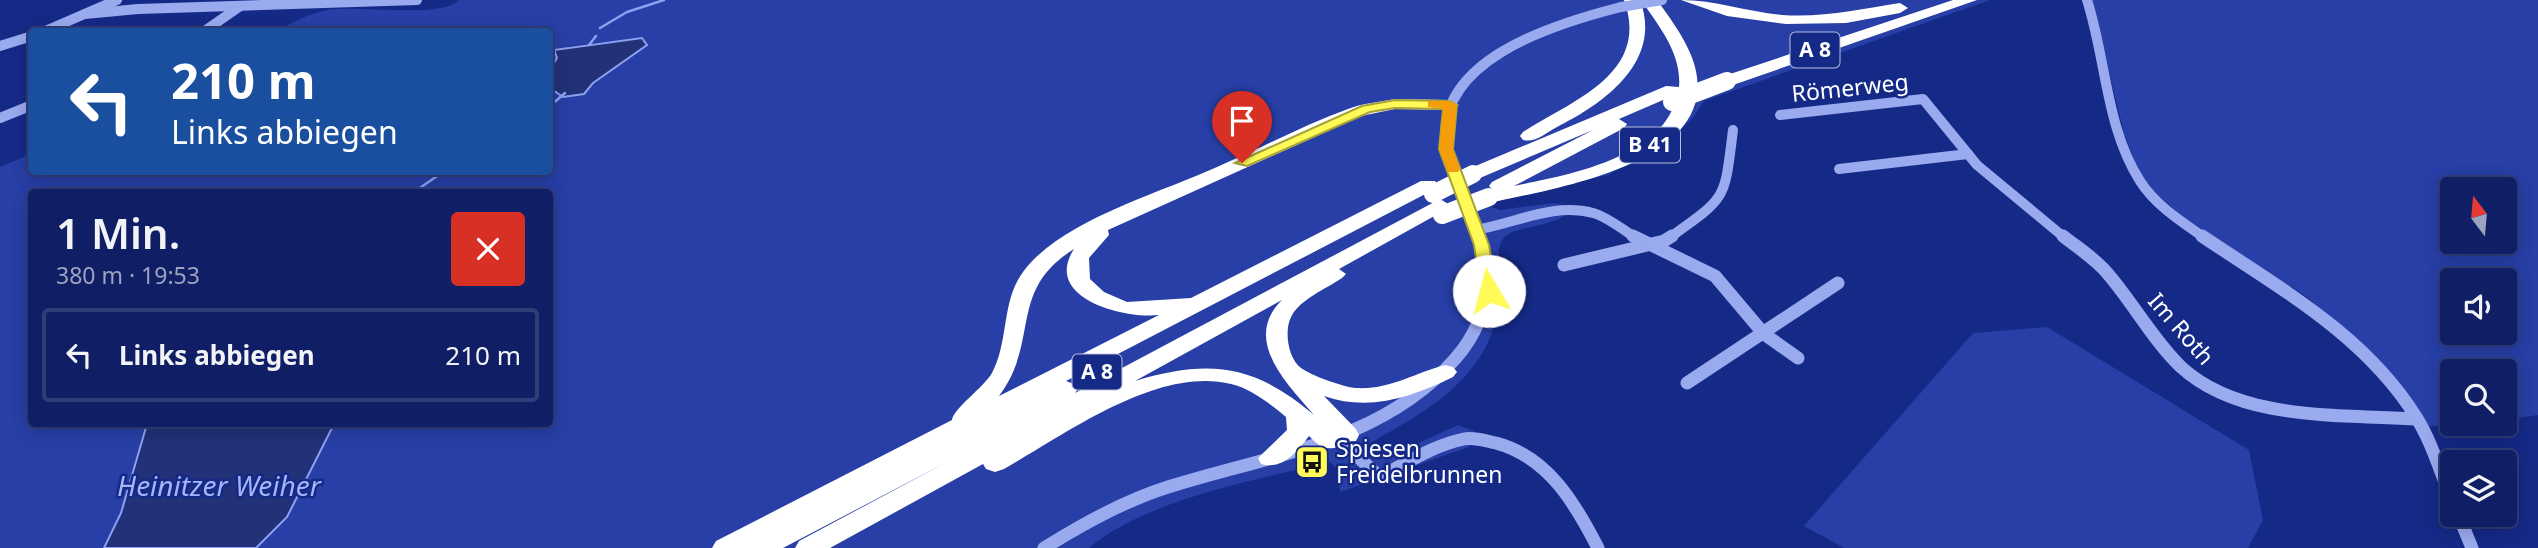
<!DOCTYPE html>
<html lang="de">
<meta charset="utf-8">
<style>
:root{--surface:#101f65;--page:#19276b;--text:#f1f3f6;--muted:#9ca2bf;--line:#303d79}
body{margin:0;font-family:"Noto Sans",sans-serif;background:var(--page);color:var(--text);height:100vh;display:flex;flex-direction:column;font-size:26px;white-space:nowrap}
*{box-sizing:border-box;margin:0}
p{font-size:23px;color:var(--muted)}
.icon{flex:none;width:38px;height:38px;fill:none;stroke:currentColor;stroke-width:2;stroke-linecap:round;stroke-linejoin:round}
.map{position:relative;flex:1;overflow:hidden}
.side{position:absolute;left:28px;top:189px;width:525px;height:238px;display:flex;flex-direction:column;background:var(--surface);border-radius:7px;box-shadow:0 4px 18px #0003,0 0 0 2px var(--line)}
.side>*{flex:none}
.top-card{position:absolute;left:28px;top:28px;width:525px;height:147px;border-radius:7px;box-shadow:0 4px 18px #0003,0 0 0 2px var(--line);background:#1a4fa0;color:#fff;overflow:hidden}
.needle{width:46px;rotate:344deg}
.tools{position:absolute;left:2440px;top:177px;display:grid;gap:14px}
.tools a{display:grid;place-items:center;width:77px;height:77px;border-radius:7px;background:var(--surface);box-shadow:0 4px 18px #0003,0 0 0 2px var(--line);font-size:35px}
.pin{position:absolute;display:grid;place-items:center;width:60px;height:60px;color:#fff;margin:-72px -30px;border-radius:50% 50% 50% 0;rotate:-45deg;box-shadow:0 0 7px #0007}
.pin .icon{rotate:45deg}
.me{position:absolute;width:77px;margin:-38px;rotate:352deg;stroke-linejoin:round;filter:drop-shadow(0 0 5px #0008)}
.turn{display:flex;align-items:center;gap:24px;height:147px;padding:0 28px;font-size:32px}
.turn .icon{width:91px;height:91px;stroke-width:2.5}
.turn b{display:block;font-size:49px;line-height:60px}
.round{display:grid;place-items:center;flex:none;width:74px;height:74px;border-radius:7px;background:var(--page)}
.head{display:flex;align-items:center;justify-content:space-between;height:119px;padding:0 28px}
h1{font-size:42px;font-weight:600;line-height:52px}
ul{padding:0;list-style:none}
li{display:flex;align-items:center;gap:21px;height:94px;margin:0 14px 10px;padding:0 14px;border:4px solid var(--line);border-radius:7px}
li div{flex:1}
li b{display:block;font-size:26px}
li em{font-style:normal}
.map>svg:first-child{display:block}
</style>
<div class="map">
<svg width="2538" height="548" viewBox="0 0 2538 548">
<rect width="100%" height="100%" fill="#152987"/>
<g fill="#273fa6" fill-rule="evenodd">
<path d="M459 0H1990L1704 101 1692 119 1666 142 1608 175 1492 201 1486 205 1500 210 1553 203 1573 207C1560 229 1513 224 1503 239 1493 253 1502 284 1500 302 1488 381 1425 412 1363 447L1367 453 1385 458 1458 425 1474 431 1477 436 1469 447 1340 492 1338 470 1330 462C1257 480 1147 499 1089 548H256L287 517 334 424H550V192H32V424H147L121 513 104 548H0V167L31 154 32 172H550V88L563 97 584 94 593 83 646 45 642 38 569 46 550 70V32L277 31C293 22 308 14 327 10 357 5 441 19 459 0Z"/>
<path d="M2091 0H2538V415L2504 420V371H2452V424H2460L2424 427 2374 358 2307 297 2189 222 2143 183 2124 133ZM2452 189H2504V242H2452ZM2452 280H2504V332H2452Z"/>
<polygon points="2047,327 2249,450 2263,520 2248,548 1844,548 1804,526 1973,333"/>
</g>
<g fill="#223178" stroke="#8ca1f2" stroke-width="2">
<polygon points="642,38 647,45 593,83 584,94 563,97 550,88 550,70 557,58 554,50"/>
<polygon points="147,424 334,424 287,517 256,548 104,548 121,513"/>
</g>
<g fill="none" stroke-linecap="round" stroke-linejoin="round">
<g stroke="#8ca1f2" stroke-width="2.5">
<polyline points="600,28 627,12 664,0"/>
<polyline points="589,45 596,36"/>
<polyline points="550,106 565,93"/>
<polyline points="414,192 443,172"/>
</g>
<g stroke="#9aaaee" stroke-width="10">
<path d="M2087 0C2106 59 2106 128 2140 181 2155 205 2182 222 2205 238"/>
<polyline points="85,14 138,9 417,0"/>
<polyline points="43,32 117,0"/>
<polyline points="203,32 239,7"/>
<polyline points="0,46 32,36"/>
<polyline points="1780,115 1923,99 1977,165 2065,238"/>
<polyline points="0,118 32,105"/>
<polyline points="1839,169 1968,154"/>
<path d="M1475 230C1514 224 1554 202 1593 213 1608 217 1623 230 1636 238"/>
<path d="M1479 238C1470 210 1452 181 1447 153 1428 61 1554 24 1621 7"/>
<path d="M1669 238C1728 196 1724 201 1733 130"/>
</g>
<g stroke="#9aaaee" stroke-width="13">
<polyline points="1633,236 1715,276 1764,334 1798,358"/>
<path d="M2063 236C2078 248 2096 259 2108 274 2133 303 2153 340 2181 367 2241 422 2341 414 2417 419"/>
<path d="M2202 236C2279 288 2365 335 2416 417 2432 442 2440 472 2452 500"/>
<polyline points="1564,265 1664,241 1672,236"/>
<polyline points="1687,383 1838,283"/>
<path d="M1338 439 1380 477C1407 463 1434 445 1464 439 1474 437 1486 441 1496 443 1548 457 1575 503 1598 548"/>
<polyline points="2458,514 2472,548"/>
<path d="M1044 548C1083 524 1124 501 1168 487 1269 455 1381 443 1455 359 1487 323 1493 281 1479 236"/>
</g>
<g fill="#fff" fill-rule="evenodd">
<path d="M1624 0H1640C1663 61 1605 103 1557 127 1546 133 1535 143 1523 140L1520 136 1523 132C1571 101 1651 74 1624 0Z"/>
<path d="M1641 0H1657C1670 18 1682 34 1691 55 1734 162 1555 188 1489 203L1482 201 1479 197 1482 193 1493 190 1489 186 1492 182 1593 130 1480 178H1466L1464 174 1466 170 1666 86 1679 87C1682 54 1659 26 1641 0ZM1677 94C1666 158 1567 175 1514 186L1624 128 1627 124 1619 119Z"/>
<path d="M1681 0C1715 0 1748 12 1782 15 1823 18 1860 9 1900 3L1908 8 1900 13 1846 23 1786 24 1727 16Z"/>
<polygon points="1953,0 1977,0 1733,85 1727,86 1718,81 1721,77"/>
<path d="M1395 99 1450 100 1459 105 1450 110 1395 109 1361 116 1108 230 1109 235 1089 258 1090 279 1104 292 1127 302 1191 298 1421 181H1435L1438 185 1435 189 1066 381 1074 384 1078 389 1075 393 1440 199 1450 205 1447 209 1339 269 1346 274 1342 278C1326 289 1300 299 1291 317 1284 331 1288 358 1301 368 1310 375 1343 387 1356 388 1390 390 1414 373 1445 365L1453 367 1457 372 1453 377C1412 397 1369 412 1324 396L1356 429 1359 435 1356 441 1341 442 1338 447C1324 451 1318 445 1309 436 1297 452 1283 470 1261 464L1258 458 1287 430 1286 417C1270 404 1252 389 1231 384 1157 366 1066 434 1004 469L995 472 986 469 983 464 830 548H795L799 541 945 463 783 548H712L716 541 952 420C953 409 984 387 992 373 1009 341 1001 302 1023 272 1060 221 1160 193 1217 167 1261 148 1304 125 1348 109 1363 103 1380 102 1395 99ZM1074 249C1042 298 1124 319 1159 315L999 396C1041 340 1007 291 1074 249ZM1282 300C1242 339 1286 383 1314 415 1254 364 1209 359 1135 381Z"/>
</g>
<polyline stroke="#9aaaee" stroke-width="10" points="1621,7 1662,0"/>
<g stroke="#fff" stroke-width="18">
<polyline points="1672,102 1727,81"/>
<polyline points="1433,194 1473,174"/>
<polyline points="1442,215 1489,197"/>
</g>
</g>
<polygon fill="#fffa58" stroke="#a6a239" stroke-width="2" points="1395,100 1450,101 1457,105 1453,149 1489,245 1497,291 1495,294 1489,296 1481,291 1474,245 1439,149 1443,109 1395,108 1370,112 1247,166 1235,163 1362,106"/>
<polygon fill="#f59e0b" points="1428,101 1450,101 1457,105 1453,149 1460,169 1458,172 1448,172 1439,149 1443,109 1428,107"/>
<defs>
<g id="bus-square" transform="scale(1.75)"><rect x="-9" y="-9" width="18" height="18" rx="4" fill="#fffa58" stroke="#152987"/><path d="M-5-6H5V4H4V6H2V4H-2V6H-4V4H-5ZM-3.5-4V0h7V-4ZM-3.5 1.2v1.5H-2V1.2ZM2 1.2v1.5H3.5V1.2Z" fill="#111"/></g>
</defs>
<g fill-rule="evenodd">
<use href="#bus-square" x="1312" y="462"/>
</g>
<g text-anchor="middle" stroke-width="5" stroke-linejoin="round" paint-order="stroke">
<g fill="#152987" stroke="#b9bfdb" stroke-width="2">
<rect x="1790.5" y="32.5" width="49" height="35" rx="5"/>
<rect x="1620" y="127.5" width="60" height="35" rx="5"/>
<rect x="1072.5" y="354.5" width="49" height="35" rx="5"/>
</g>
<g font-size="21" font-weight="bold" fill="#fff">
<text x="1815" y="57">A 8</text>
<text x="1650" y="152">B 41</text>
<text x="1097" y="379">A 8</text>
</g>
<g font-size="23" fill="#fff" stroke="#152987">
<text transform="translate(1850 88) rotate(-6)" y="8">Römerweg</text>
<text transform="translate(2181 329) rotate(49)" y="8">Im Roth</text>
</g>
<g font-size="23" fill="#fff" stroke="#152987" text-anchor="start">
<text x="1336" y="457">Spiesen<tspan x="1336" dy="26">Freidelbrunnen</tspan></text>
</g>
<g font-size="28" font-style="italic" fill="#a6b5f6" stroke="#152987">
<text x="219" y="496">Heinitzer Weiher</text>
</g>
</g>
</svg>
<div class="tools">
<a><svg class="needle" viewBox="-14 -14 28 28"><path d="M0-13l5 13h-10z" fill="#e53935"/><path d="M0 13l5-13h-10z" fill="#9ca2bf"/></svg></a>
<a><svg class="icon" aria-label="sound" viewBox="0 0 24 24"><path d="M4 9h4l5-4v14l-5-4H4zM17 9q2 3 0 6"/></svg></a>
<a><svg class="icon" aria-label="search" viewBox="0 0 24 24"><circle cx="10" cy="10" r="6"/><path d="M15 15l6 6"/></svg></a>
<a><svg class="icon" aria-label="layers" viewBox="0 0 24 24"><path d="M12 4l9 5-9 5-9-5zM3 14l9 5 9-5"/></svg></a>
</div>
<div class="pin" style="left:1242px;top:163px;background:#d93025"><svg class="icon" aria-label="arrive" viewBox="0 0 24 24"><path d="M6 21V4h12l-3 4 3 4H6"/></svg></div>
<svg class="me" style="left:1489px;top:291px" viewBox="-20 -20 40 40"><circle r="19" fill="#fff"/><path d="M0-13L10 11 0 6-10 11z" fill="#fffa58"/></svg>
<div class="top-card">
<div class="turn"><svg class="icon" aria-label="left" viewBox="0 0 24 24"><path d="M17 20v-9H6M10 6l-5 5 5 5"/></svg><div><b>210 m</b>Links abbiegen</div></div>
</div>
<section class="side">
<div class="head"><div><h1>1 Min.</h1><p>380 m · 19:53</p></div><a class="round" style="background:#d93025;color:#fff"><svg class="icon" aria-label="close" viewBox="0 0 24 24"><path d="M6 6l12 12M18 6L6 18"/></svg></a></div>
<ul>
<li><svg class="icon" aria-label="left" viewBox="0 0 24 24"><path d="M17 20v-9H6M10 6l-5 5 5 5"/></svg><div><b>Links abbiegen</b></div><em>210 m</em></li>
</ul>
</section>
</div>
